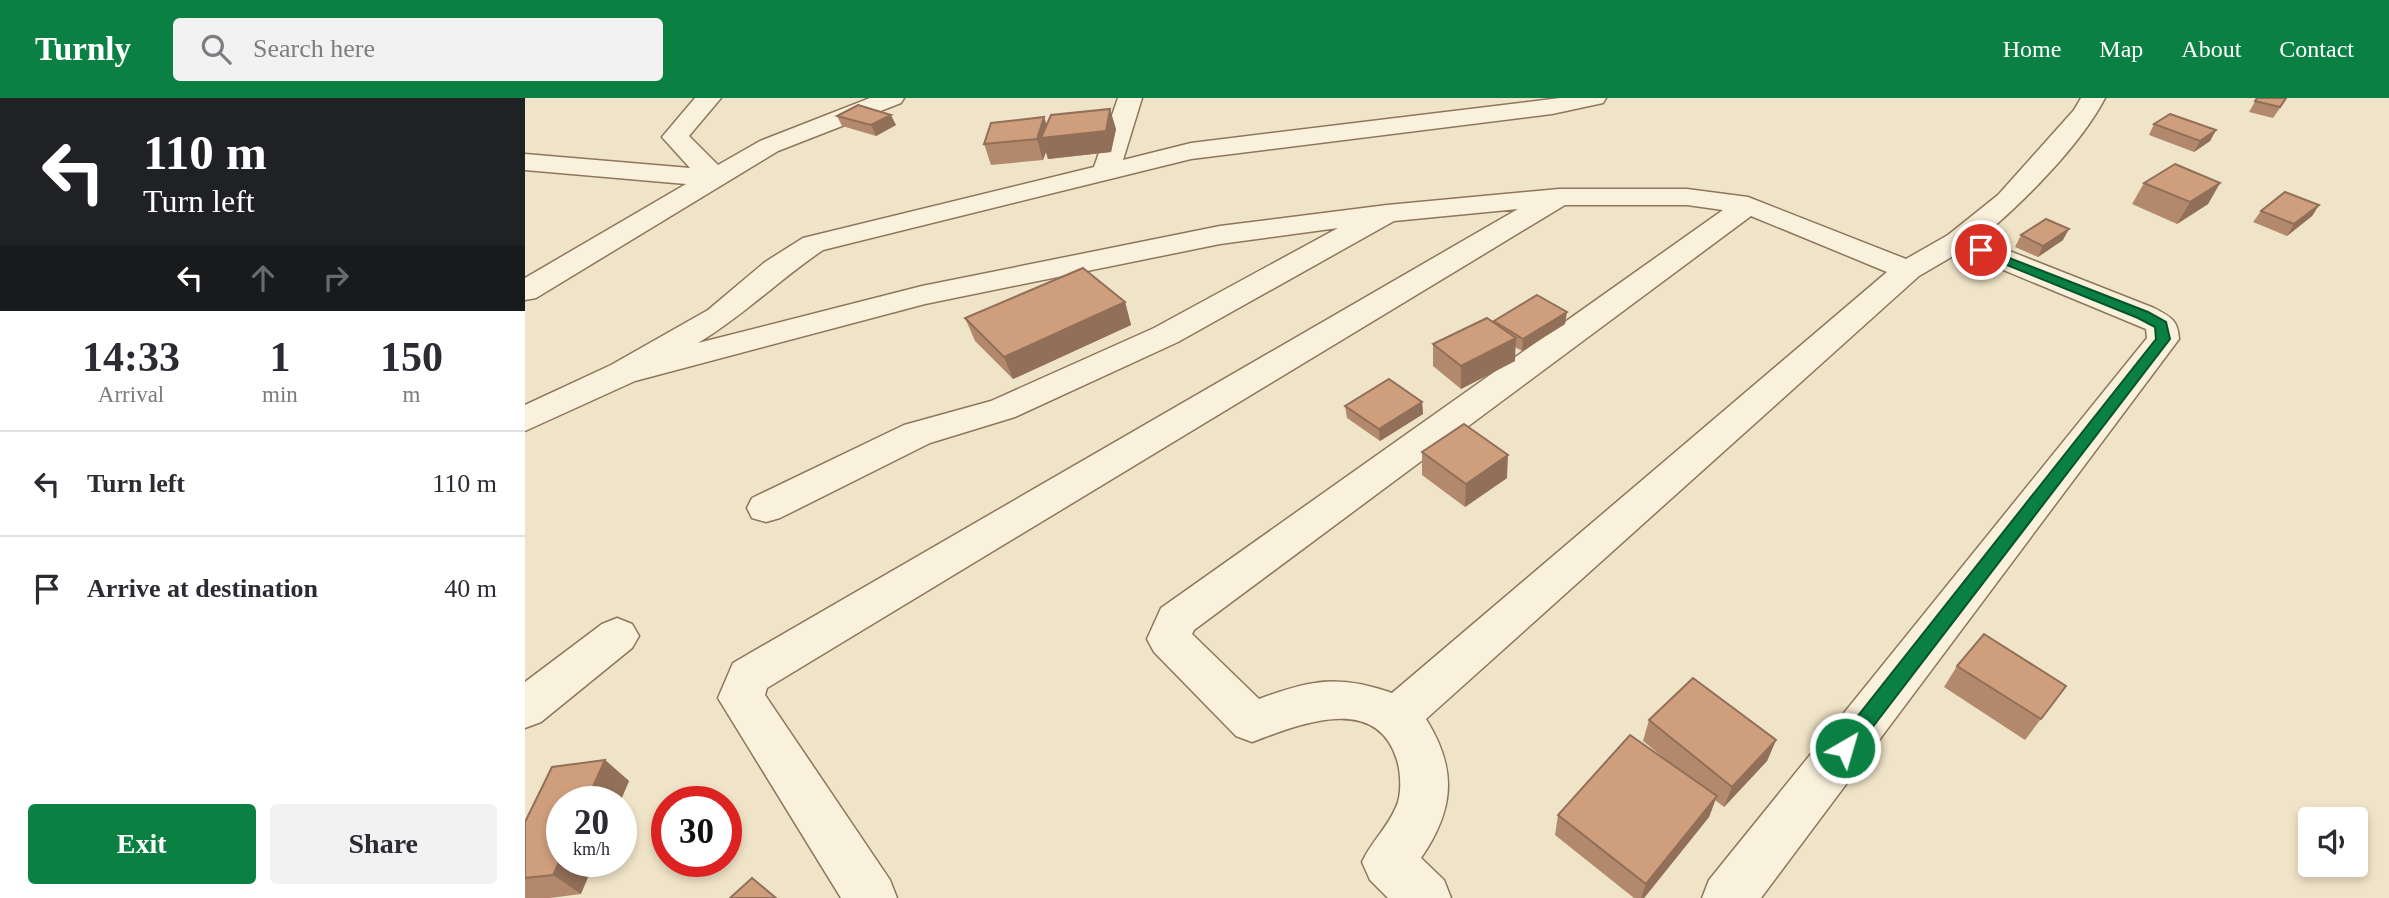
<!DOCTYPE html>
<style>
:root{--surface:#fff;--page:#f2f2f3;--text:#2b2b33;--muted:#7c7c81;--line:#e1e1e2;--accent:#0b8043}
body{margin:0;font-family:"Times New Roman",serif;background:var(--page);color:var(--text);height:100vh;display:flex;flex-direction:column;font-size:26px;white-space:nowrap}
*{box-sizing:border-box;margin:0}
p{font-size:23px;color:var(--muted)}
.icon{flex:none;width:38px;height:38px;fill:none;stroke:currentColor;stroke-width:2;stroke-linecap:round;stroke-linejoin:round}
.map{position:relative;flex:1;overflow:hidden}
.sheet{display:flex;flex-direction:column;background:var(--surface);width:525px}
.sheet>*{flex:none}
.hud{background:#202124;color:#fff;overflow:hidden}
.buttons{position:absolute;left:1773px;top:709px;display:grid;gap:14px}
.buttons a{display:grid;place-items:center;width:70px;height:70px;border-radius:7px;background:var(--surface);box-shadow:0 4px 10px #0003;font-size:35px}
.speed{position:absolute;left:21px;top:688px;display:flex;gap:14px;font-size:35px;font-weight:700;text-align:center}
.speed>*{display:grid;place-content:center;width:91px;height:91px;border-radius:50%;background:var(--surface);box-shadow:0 4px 10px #0003;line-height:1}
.speed small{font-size:18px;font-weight:400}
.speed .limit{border:10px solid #d22;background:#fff;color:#111}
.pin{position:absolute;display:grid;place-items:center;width:60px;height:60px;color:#fff;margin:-30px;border:4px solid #fff;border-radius:50%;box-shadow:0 2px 7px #0007}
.me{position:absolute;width:77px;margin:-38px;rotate:38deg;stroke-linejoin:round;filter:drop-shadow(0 0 5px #0008)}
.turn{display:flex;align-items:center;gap:24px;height:147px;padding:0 28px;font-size:32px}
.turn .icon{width:91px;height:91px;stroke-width:2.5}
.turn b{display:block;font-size:49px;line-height:60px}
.lanes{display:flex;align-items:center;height:66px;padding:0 28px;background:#0003;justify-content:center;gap:35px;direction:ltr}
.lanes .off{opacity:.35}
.eta{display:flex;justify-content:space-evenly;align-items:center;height:119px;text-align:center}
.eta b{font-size:42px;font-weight:700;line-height:49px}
.action{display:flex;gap:14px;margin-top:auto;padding:14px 28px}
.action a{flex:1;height:80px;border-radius:7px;background:var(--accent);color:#fff;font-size:28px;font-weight:700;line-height:80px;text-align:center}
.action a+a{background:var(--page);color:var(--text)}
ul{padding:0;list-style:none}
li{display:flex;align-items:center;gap:21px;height:105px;padding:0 28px;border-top:2px solid var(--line)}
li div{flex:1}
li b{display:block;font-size:26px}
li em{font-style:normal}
header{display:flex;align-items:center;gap:42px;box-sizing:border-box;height:98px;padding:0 35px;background:var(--accent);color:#fff}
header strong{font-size:33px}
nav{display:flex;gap:38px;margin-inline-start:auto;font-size:24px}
.search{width:490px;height:63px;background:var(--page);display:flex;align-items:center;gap:18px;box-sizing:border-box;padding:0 24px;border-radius:7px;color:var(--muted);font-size:26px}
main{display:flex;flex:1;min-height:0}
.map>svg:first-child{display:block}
</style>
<header>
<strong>Turnly</strong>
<div class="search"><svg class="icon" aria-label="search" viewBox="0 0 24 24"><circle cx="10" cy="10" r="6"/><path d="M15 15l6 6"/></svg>Search here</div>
<nav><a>Home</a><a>Map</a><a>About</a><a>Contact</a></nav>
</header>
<main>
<section class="sheet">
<div class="hud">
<div class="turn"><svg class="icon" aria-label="left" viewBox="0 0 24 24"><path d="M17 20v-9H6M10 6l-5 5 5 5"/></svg><div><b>110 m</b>Turn left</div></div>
<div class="lanes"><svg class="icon" aria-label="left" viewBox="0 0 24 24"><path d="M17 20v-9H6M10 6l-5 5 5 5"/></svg><svg class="icon off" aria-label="ahead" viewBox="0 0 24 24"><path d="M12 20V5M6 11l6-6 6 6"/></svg><svg class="icon off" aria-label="right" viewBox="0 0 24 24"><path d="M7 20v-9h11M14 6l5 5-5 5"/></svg></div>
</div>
<div class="eta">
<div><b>14:33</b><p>Arrival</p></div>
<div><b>1</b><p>min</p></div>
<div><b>150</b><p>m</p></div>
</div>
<ul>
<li><svg class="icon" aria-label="left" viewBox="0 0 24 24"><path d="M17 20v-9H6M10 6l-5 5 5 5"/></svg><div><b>Turn left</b></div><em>110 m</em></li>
<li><svg class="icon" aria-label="arrive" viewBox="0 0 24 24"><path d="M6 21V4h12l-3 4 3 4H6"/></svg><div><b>Arrive at destination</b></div><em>40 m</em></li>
</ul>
<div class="action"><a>Exit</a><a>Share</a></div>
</section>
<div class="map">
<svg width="1864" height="800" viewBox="0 0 1864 800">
<rect width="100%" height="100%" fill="#f0e4c8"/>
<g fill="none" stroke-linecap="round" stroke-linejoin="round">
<g stroke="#8d765c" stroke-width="3">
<g id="street">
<polygon points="170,0 196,0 164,38 193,67 235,43 345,0 379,0 376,5 253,53 11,200 0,202 0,180 161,86 0,72 0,56 165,70 137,39"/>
<path d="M593 0H617L598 62 666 45 1035 0H1081L1078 5 1027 16 666 61 298 152C255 181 218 218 173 245L397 188 695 128 862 107 1034 91H1162L1223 99 1381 161 1423 137 1473 97 1549 12 1556 0H1580C1555 48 1496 107 1454 141L1629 210C1646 219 1653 222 1654 241L1236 800H1177L1184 782 1622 240 1621 231 1435 154 1394 178 901 621C933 672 929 712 896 760L919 782 926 800H863L845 782 837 764C846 744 863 729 871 709 877 697 876 675 872 662 851 593 771 628 727 644L711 638 629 554 622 541 636 510 1198 112 1162 107H1040L242 590 240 597 365 782 372 800H316L193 600 208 565 993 111 869 123 653 244 490 319 405 345 255 420 241 424 227 420 222 410 227 400 379 327 466 303 629 230 813 130 695 146 400 206 110 283 0 333V307L86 267 183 212 240 164 278 140 569 69ZM1226 118 1362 174 867 595C814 576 785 582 734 601L667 536 669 532Z"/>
<polygon points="92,520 107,526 114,538 107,550 16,624 0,630 0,584 77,526"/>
</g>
</g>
<use href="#street" fill="#faf1dc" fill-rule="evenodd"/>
</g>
<g fill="#b2896c">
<polygon points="1732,0 1762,0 1748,20 1724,14"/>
<polygon points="312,18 371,27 351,38 317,28"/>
<polygon points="519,19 522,27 591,31 586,54 523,61 521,54 518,62 466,67 459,46"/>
<polygon points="1629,26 1691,32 1685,43 1669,54 1624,37"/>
<polygon points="1619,85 1695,85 1683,106 1652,126 1607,106"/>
<polygon points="1794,107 1787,118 1762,138 1728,124 1736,113"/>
<polygon points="1496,137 1538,142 1513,159 1490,149"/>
<polygon points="600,204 606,227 488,281 450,243 440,220"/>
<polygon points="969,223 1040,226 997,253 990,249 990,263 936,291 908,268 908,246 969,224"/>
<polygon points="897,304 898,316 855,343 822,320 820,308"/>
<polygon points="897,354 982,380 940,409 897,377"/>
<polygon points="1432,568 1541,588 1500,642 1419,589"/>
<polygon points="1124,622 1251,642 1242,663 1199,709 1190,702 1184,719 1119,800 1109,800 1030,737 1033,717 1145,665 1118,643"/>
<polygon points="80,662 104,683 95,704 37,704 56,796 25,800 0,800 0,724"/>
</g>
<g fill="#916f58">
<polygon points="585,11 591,31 586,54 523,61 521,54 518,62 512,41 519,19 525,39"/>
<polygon points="366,17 371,27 351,38 346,27"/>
<polygon points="1691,32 1685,43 1669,54 1675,43"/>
<polygon points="1695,85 1683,106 1652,126 1665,104"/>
<polygon points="1794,107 1787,118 1762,138 1769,126"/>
<polygon points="1544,131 1538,142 1513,159 1518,148"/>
<polygon points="600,204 606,227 488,281 479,259"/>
<polygon points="1042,214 1040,226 997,253 998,241"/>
<polygon points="991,240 990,263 936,291 936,268"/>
<polygon points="897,304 898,316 855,343 854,331"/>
<polygon points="983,357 982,380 940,409 941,386"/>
<polygon points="1251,642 1242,663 1199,709 1207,689"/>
<polygon points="80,662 104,683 95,704 61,704"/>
<polygon points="1192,698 1184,719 1119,800 1116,800 1121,786"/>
<polygon points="37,758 37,763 70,763 56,796 28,777"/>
</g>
<g fill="#cf9f7d" stroke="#916f58" stroke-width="2">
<polygon points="1732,0 1761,0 1755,9 1730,3"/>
<polygon points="333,7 366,17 346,27 312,18"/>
<polygon points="585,11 581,33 516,40 526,17"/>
<polygon points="1645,16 1691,32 1675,43 1629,26"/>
<polygon points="519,19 512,41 459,46 466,25"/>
<polygon points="1650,66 1695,85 1665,104 1619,85"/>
<polygon points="1760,94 1794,107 1769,126 1736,113"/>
<polygon points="1521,121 1544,131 1518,148 1496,137"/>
<polygon points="558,170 600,204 479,259 440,220"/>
<polygon points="1012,197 1042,214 998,241 969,223"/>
<polygon points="962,220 991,240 936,268 908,246"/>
<polygon points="864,281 897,304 854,331 820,308"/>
<polygon points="939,326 983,357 941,386 897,354"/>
<polygon points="1459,536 1541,588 1516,621 1432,568"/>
<polygon points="1168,580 1251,642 1207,689 1124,622"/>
<polygon points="1105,637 1192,698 1121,786 1033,717"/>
<polygon points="80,662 61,704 37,704 37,758 28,777 0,780 0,724 27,669"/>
<polygon points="227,780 251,800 205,800"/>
</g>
<polygon fill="#0b8043" stroke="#07532c" stroke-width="2" points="1456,149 1623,214 1641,224 1645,241 1327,656 1320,658 1313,656 1310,650 1313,643 1631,241 1630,229 1613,220 1452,155 1450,152"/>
</svg>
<div class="buttons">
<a><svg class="icon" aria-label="sound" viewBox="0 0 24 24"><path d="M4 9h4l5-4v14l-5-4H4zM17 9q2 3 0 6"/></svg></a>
</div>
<div class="speed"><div>20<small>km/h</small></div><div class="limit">30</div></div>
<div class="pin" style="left:1456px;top:152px;background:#d93025"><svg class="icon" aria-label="arrive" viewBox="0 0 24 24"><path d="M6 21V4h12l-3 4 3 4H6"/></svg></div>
<svg class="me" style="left:1320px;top:650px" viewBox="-20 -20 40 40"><circle r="17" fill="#0b8043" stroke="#fff" stroke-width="3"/><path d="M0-11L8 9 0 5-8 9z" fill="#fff"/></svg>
</div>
</main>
